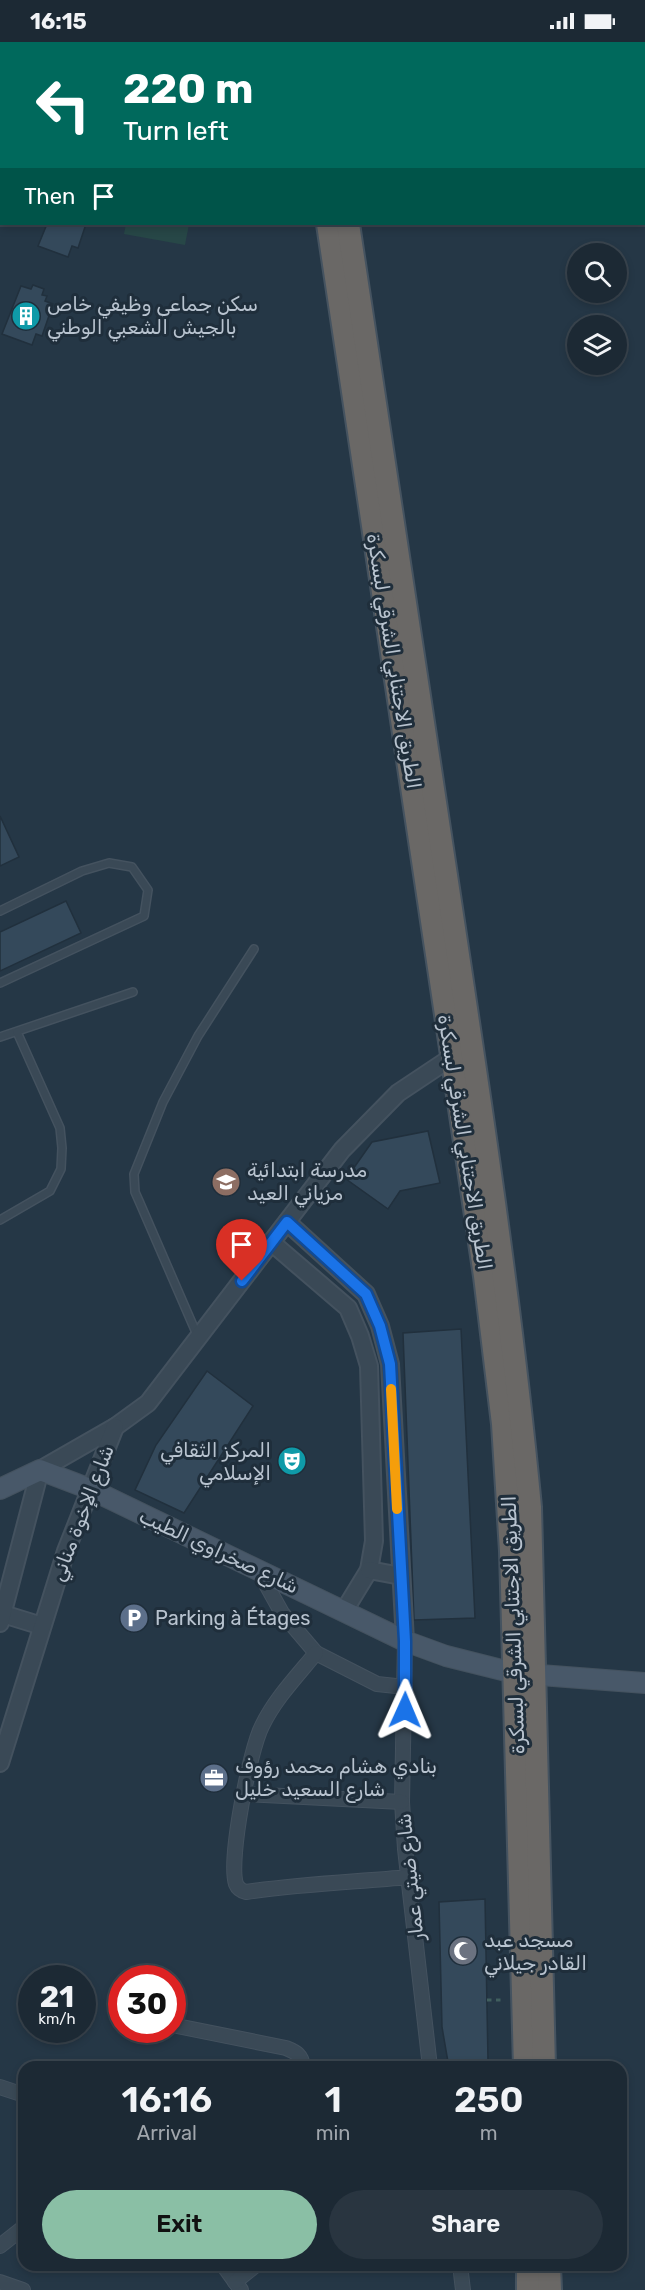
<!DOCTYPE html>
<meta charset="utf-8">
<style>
:root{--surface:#1c2934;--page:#293540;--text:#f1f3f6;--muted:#a0a6ac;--line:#3a454f;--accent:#8abfa5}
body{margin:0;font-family:Rubik,"Noto Sans Arabic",sans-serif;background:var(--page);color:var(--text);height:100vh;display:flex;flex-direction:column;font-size:22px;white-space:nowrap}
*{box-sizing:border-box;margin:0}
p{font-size:20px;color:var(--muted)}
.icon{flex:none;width:33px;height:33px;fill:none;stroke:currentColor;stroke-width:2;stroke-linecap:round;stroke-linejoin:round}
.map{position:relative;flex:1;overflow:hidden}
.panel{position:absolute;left:18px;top:2019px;width:609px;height:210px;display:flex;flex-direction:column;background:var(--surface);border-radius:18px;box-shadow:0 3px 9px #0003,0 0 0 2px var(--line)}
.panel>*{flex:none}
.hud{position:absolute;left:0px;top:0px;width:645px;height:183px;box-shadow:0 3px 9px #0003,0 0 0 2px var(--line);background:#00695c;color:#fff;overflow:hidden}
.fabs{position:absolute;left:567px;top:201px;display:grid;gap:12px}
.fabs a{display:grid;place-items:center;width:60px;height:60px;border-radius:50%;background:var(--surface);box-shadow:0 3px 9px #0003,0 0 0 2px var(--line);font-size:30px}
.speed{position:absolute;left:18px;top:1923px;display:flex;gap:12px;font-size:30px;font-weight:700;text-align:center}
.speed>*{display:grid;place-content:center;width:78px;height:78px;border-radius:50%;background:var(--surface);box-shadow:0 3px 9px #0003,0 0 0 2px var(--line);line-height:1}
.speed small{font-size:15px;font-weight:400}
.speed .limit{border:9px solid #d22;background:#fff;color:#111}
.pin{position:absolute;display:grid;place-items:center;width:51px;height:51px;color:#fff;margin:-62px -26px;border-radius:50% 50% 50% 0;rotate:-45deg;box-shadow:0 0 6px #0007}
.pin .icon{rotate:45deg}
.me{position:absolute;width:66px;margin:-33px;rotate:1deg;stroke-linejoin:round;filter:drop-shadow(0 0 4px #0008)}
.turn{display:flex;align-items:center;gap:21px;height:126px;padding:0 24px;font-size:27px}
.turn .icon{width:78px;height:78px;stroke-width:2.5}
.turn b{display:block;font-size:42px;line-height:51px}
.then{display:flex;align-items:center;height:57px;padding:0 24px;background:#0003;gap:12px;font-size:22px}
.eta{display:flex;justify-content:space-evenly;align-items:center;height:102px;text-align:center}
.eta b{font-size:36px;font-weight:600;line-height:42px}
.button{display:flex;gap:12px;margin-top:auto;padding:12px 24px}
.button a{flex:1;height:69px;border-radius:36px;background:var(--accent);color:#111;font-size:24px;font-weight:600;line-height:69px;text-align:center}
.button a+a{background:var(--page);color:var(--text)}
.status{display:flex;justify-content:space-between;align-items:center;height:42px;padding:0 30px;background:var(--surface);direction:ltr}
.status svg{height:16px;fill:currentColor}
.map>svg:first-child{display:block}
</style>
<div class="status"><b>16:15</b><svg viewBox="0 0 49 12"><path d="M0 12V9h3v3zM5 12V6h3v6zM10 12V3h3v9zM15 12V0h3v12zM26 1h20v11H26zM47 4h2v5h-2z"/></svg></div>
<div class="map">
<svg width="645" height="2248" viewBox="0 0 645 2248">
<rect width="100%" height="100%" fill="#253746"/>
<polygon fill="#274747" points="126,182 189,182 185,203 124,192"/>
<g fill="#34495b" stroke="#21303d" stroke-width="1.5">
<polygon points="47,182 86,182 78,206 72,204 68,215 38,204"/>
<polygon points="33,243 44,247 42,253 47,254 45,259 53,262 42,294 36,292 32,303 2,292 21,244 31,247"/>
<polygon points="0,774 19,815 0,824"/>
<polygon points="66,859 81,891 0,929 0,890"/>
<polygon points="428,1089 440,1141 400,1149 388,1167 346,1137 372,1100"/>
<polygon points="461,1287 475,1576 414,1578 403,1291"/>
<polygon points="207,1329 253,1364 184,1471 135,1448 156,1403"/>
<polygon points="485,1857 488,2019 448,2020 442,1985 439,1860"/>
</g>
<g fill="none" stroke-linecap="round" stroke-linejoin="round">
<g stroke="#44525f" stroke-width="10">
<g id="service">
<polyline points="0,869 82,829 109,821 132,825 148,848 144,874 0,941"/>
<polyline points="0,995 133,950"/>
<polyline points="0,1178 50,1149 61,1127 62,1106 60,1086 17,990"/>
<polyline points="198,1295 139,1159 135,1150 134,1132 163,1060 198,994 254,907"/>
</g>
</g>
<g stroke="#44525f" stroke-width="16">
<g id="minor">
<polyline points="194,0 195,2"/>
<polyline points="258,1528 282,1571 316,1611 377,1642 405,1645"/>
<polyline points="405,1599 402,1760 405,1807 430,2025"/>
<path d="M316 1611C297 1634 275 1657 262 1684 250 1707 228 1818 236 1842 238 1847 242 1849 246 1850 300 1842 354 1840 409 1835"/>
<polyline points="244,1752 402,1760"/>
<path d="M172 1983 286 2006C296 2010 302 2013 303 2025"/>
<polyline points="0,2045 24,2053"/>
<polyline points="0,2204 24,2185"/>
<polyline points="223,2223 241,2248"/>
<polyline points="460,2223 463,2248"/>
<polyline points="0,2240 23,2248"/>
<polyline points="235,2240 256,2223"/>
</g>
</g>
<g stroke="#44525f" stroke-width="20">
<g id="tertiary">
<polyline points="287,1180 366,1252 380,1284 390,1322 405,1599"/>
<polyline points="271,1200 348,1266 360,1294 369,1324 374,1499 369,1528 344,1569"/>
<polyline points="369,1528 401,1534"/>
<polyline points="3,1572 42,1584"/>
<polyline points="0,1581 40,1428 115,1385 148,1361 342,1108 398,1051 452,1015"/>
<polyline points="0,1721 66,1509 115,1385"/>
</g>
</g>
<g stroke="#44525f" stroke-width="22">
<polyline id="secondary" points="0,1447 40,1428 90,1447 405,1599 446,1614 514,1631 645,1641"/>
</g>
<g stroke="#455360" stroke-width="26">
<g id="trunk">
<polyline points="300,0 301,2"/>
<polyline points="343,2 343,0"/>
<polyline points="328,182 485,1234 503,1382 511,1509 525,2025"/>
<path d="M348 182C378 390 410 598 442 807 475 1026 509 1245 530 1465L544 2025"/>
<polyline points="528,2223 528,2248"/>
<polyline points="549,2223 550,2248"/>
</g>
</g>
<polyline stroke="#415f5e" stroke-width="3" stroke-dasharray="4.5 4.5" stroke-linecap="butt" points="487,1958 504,1958"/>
<use href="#service" stroke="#3a4956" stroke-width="7"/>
<use href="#minor" stroke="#3a4956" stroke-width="14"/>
<use href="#tertiary" stroke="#3a4956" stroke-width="16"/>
<use href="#secondary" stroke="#485869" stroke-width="20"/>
<use href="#trunk" stroke="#6a6866" stroke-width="22"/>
</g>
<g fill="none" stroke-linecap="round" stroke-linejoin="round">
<g stroke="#114b97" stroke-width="15">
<polyline id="route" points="242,1239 287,1180 366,1252 380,1284 390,1322 405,1599 405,1668"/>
</g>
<use href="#route" stroke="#1a73e8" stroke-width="10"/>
<polyline stroke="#f59e0b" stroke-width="10" points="391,1347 397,1467"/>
</g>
<defs>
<g id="building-disc" transform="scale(1.5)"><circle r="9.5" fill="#0f9aa8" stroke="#1f2e3b"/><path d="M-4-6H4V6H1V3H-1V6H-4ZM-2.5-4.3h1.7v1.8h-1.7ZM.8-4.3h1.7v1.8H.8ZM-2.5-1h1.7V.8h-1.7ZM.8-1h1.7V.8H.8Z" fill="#fff"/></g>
<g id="school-disc" transform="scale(1.5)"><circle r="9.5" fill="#8d6e63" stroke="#1f2e3b"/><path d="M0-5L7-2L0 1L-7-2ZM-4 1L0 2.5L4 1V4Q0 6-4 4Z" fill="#fff"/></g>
<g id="theatre-disc" transform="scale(1.5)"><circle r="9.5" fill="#0f9aa8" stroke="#1f2e3b"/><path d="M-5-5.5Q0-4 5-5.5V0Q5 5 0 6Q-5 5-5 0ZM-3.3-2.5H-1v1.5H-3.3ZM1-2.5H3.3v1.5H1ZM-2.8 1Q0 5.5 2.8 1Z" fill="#fff"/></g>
<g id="parking-disc" transform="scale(1.5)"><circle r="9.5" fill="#5c6f8a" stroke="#1f2e3b"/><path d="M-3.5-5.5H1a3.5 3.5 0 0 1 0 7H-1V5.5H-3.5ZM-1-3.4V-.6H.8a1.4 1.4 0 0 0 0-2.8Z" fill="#fff"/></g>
<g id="office-disc" transform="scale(1.5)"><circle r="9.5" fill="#5c6f8a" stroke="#1f2e3b"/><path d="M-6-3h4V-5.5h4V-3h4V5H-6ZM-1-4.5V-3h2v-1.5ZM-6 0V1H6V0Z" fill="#fff"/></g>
<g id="mosque-disc" transform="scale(1.5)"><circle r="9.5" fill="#6b7280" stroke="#1f2e3b"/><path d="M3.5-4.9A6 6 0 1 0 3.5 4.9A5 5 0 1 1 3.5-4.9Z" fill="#fff"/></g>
</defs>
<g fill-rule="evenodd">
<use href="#building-disc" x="26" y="274"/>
<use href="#school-disc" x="226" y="1140"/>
<use href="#theatre-disc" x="292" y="1419"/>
<use href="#parking-disc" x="134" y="1576"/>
<use href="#office-disc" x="214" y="1736"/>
<use href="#mosque-disc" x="463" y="1909"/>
</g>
<g text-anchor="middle" stroke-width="6" stroke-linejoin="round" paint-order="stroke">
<g font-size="20" fill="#b8c3cf" stroke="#1f2e3b" text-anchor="start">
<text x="47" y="269">سكن جماعي وظيفي خاص<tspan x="47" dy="23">بالجيش الشعبي الوطني</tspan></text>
<text x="247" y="1135">مدرسة ابتدائية<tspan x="247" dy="23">مزياني العيد</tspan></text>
<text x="271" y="1415" text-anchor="end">المركز الثقافي<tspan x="271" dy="23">الإسلامي</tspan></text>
<text x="155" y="1583">Parking à Étages</text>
<text x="235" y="1731">بنادي هشام محمد رؤوف<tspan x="235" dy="23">شارع السعيد خليل</tspan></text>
<text x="484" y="1905">مسجد عبد<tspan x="484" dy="23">القادر جيلاني</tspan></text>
</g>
<g font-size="20" fill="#b8c3cf" stroke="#1f2e3b">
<text transform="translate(394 619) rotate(81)" y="7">الطريق الاجتنابي الشرقي لبسكرة</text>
<text transform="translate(465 1100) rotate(81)" y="7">الطريق الاجتنابي الشرقي لبسكرة</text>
<text transform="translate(82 1471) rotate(-69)" y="7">شارع الإخوة مناني</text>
<text transform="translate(219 1509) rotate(25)" y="7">شارع صخراوي الطيب</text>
<text transform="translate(513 1583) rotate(-92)" y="7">الطريق الاجتنابي الشرقي لبسكرة</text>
<text transform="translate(410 1835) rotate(-96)" y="7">شارع ضيتي عمار</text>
</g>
</g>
</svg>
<div class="fabs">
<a><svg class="icon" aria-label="search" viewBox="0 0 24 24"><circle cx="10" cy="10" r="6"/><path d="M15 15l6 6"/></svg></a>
<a><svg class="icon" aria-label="layers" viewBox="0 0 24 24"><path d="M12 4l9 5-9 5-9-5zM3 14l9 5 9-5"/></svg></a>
</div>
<div class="speed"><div>21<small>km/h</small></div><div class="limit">30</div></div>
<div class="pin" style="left:242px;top:1239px;background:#d93025"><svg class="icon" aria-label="arrive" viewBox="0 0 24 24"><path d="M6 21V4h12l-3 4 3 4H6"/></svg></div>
<svg class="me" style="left:405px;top:1668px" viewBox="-20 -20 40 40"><path d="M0-17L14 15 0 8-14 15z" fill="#1a73e8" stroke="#fff" stroke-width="4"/></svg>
<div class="hud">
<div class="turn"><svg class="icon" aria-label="left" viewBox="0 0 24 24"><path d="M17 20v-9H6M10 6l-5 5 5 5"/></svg><div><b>220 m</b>Turn left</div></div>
<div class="then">Then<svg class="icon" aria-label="arrive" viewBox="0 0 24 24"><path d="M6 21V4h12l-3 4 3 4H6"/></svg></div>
</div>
<section class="panel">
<div class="eta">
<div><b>16:16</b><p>Arrival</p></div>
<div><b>1</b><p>min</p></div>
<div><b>250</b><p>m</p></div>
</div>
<div class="button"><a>Exit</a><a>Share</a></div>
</section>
</div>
